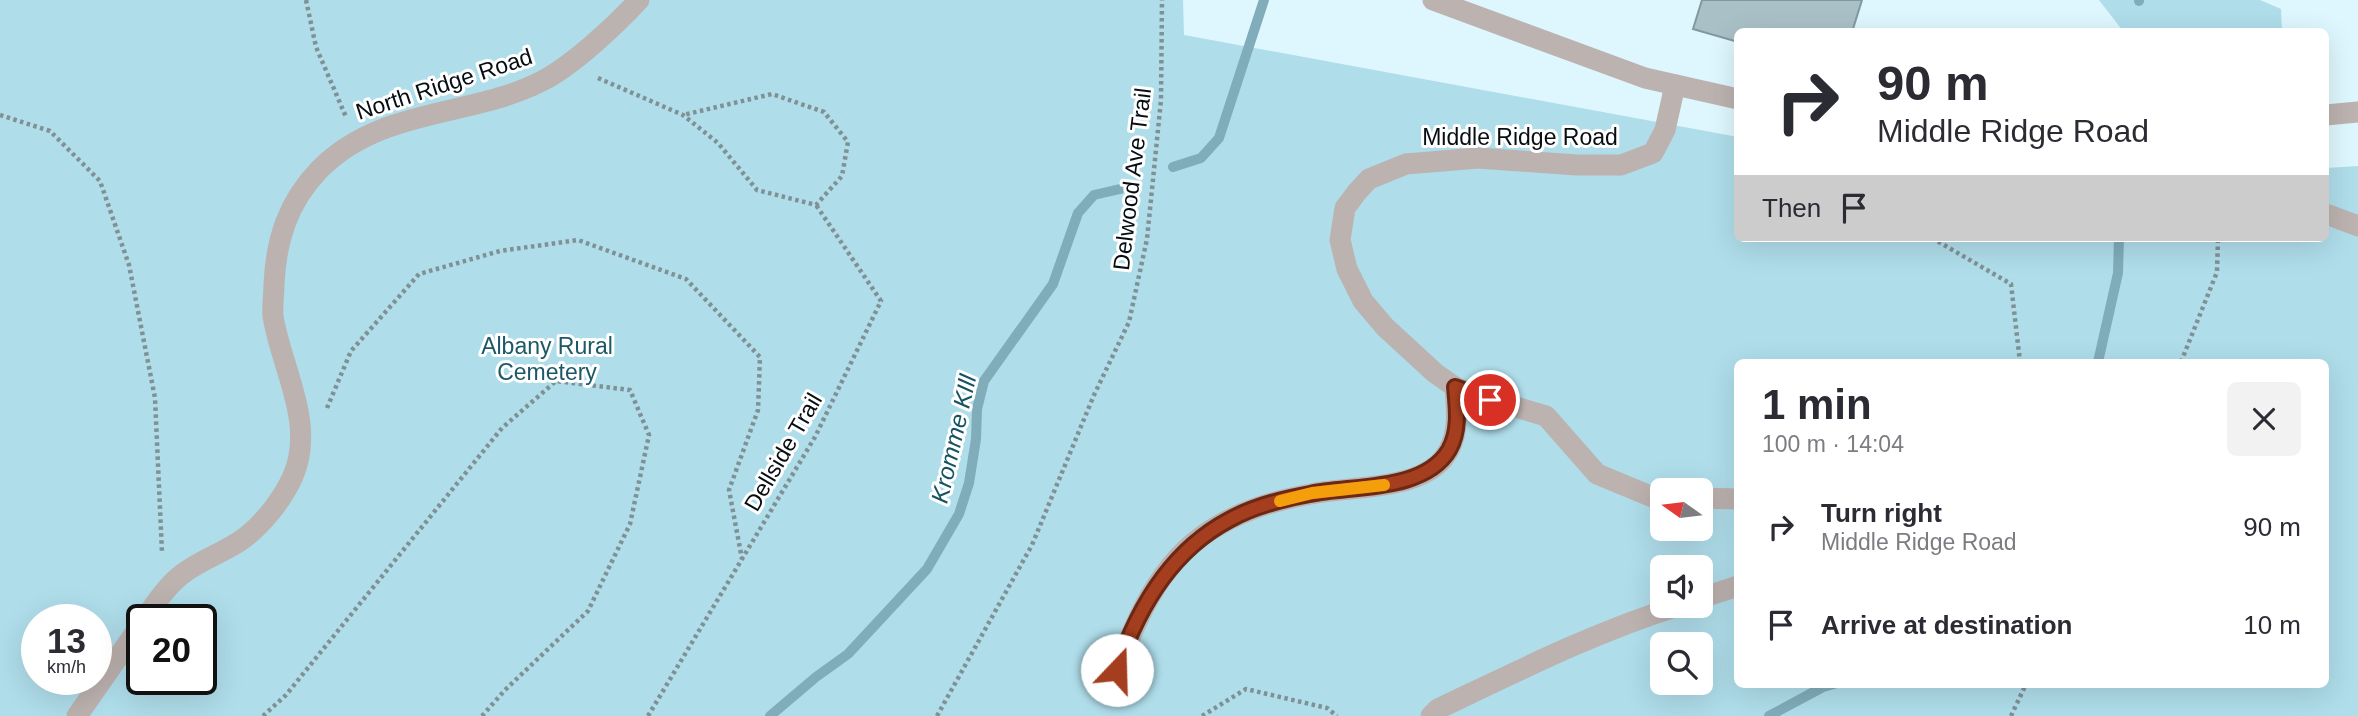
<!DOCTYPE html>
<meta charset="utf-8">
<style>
:root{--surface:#fff;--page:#f2f2f3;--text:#2b2b33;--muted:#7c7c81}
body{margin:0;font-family:Arial,sans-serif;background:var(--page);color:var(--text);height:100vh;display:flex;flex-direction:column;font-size:26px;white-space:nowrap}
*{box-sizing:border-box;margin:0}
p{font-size:23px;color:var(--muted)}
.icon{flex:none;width:38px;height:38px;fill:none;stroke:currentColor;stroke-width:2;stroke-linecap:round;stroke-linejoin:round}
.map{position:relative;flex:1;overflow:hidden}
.details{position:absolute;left:1734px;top:359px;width:595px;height:329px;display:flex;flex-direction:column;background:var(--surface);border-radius:10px;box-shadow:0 7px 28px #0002}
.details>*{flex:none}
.top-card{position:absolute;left:1734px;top:28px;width:595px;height:214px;border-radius:10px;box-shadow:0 7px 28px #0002;background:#fff;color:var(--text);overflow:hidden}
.needle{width:46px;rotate:284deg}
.fabs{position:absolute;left:1650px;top:478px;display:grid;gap:14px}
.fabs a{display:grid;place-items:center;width:63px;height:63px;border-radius:10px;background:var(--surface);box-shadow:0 7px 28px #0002;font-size:35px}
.speed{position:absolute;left:21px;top:604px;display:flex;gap:14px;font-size:35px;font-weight:700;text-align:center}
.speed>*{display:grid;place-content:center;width:91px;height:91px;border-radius:50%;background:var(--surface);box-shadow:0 7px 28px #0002;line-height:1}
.speed small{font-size:18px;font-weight:400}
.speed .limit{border:4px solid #111;border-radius:10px;background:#fff;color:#111}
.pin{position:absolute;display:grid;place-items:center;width:60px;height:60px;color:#fff;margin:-30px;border:4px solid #fff;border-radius:50%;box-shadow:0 2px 7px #0007}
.me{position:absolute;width:77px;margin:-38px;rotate:21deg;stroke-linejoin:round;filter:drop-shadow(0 0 5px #0008)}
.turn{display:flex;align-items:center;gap:24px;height:147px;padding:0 28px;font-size:32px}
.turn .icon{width:91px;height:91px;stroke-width:2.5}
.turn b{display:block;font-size:49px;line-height:60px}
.then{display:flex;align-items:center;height:66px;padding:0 28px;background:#0003;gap:14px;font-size:26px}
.round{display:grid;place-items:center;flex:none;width:74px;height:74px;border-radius:10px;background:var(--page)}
.headline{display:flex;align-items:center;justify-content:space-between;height:119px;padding:0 28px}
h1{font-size:42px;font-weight:700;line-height:52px}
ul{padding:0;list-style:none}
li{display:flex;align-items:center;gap:21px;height:98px;padding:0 28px}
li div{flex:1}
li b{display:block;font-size:26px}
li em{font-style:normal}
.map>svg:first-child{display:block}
</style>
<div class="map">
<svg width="2358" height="716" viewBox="0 0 2358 716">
<rect width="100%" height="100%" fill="#def6fd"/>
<g fill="#afddea" fill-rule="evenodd">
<path d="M0 0H1183L1184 35 1738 137V238H2326V168L2358 166V716H0ZM1738 362H2326V684H1738ZM1662 490H1701V528H1662ZM1662 567H1701V606H1662ZM37 620H96V679H37ZM142 620H201V679H142ZM1662 644H1701V682H1662Z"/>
<polygon points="2099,0 2260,0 2281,9 2282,31 2123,31"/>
</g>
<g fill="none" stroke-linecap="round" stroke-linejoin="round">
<g stroke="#81acb9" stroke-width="10">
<polyline points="2139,0 2139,1"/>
<polyline points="1173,167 1201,158 1219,138 1264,0"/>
<polyline points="2098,362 2118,273 2119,238"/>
<polyline points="770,716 816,677 848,654 927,569 959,514 969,483 976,439 977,409 984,381 1053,284 1078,213 1094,195 1120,189"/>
<polyline points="1769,716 1823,687 1834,684"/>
</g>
</g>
<polygon fill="#a9c0c7" stroke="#82989f" stroke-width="2" points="1702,0 1862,0 1852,32 1738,32 1738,42 1693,29"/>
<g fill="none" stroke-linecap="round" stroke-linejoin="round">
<g stroke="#809196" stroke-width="4.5" stroke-dasharray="3.5 3.5" stroke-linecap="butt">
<polyline points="306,0 316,47 346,117"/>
<polyline points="598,78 683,115 718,143 757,190 816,205 842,176 848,142 824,112 772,94 683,115"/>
<polyline points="0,115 50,131 100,181 129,265 155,398 162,553"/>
<polyline points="1932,238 2011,284 2020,362"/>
<polyline points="2181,362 2217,272 2218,238"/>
<polyline points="327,408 351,351 419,274 500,251 578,240 686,279 760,357 758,410 729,490 742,559"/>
<polyline points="263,716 286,695 502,428 556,381 630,390 649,435 630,524 588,611 505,690 482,716"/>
<polyline points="648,716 815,437 881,301 816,205"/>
<polyline points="937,716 1032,545 1094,395 1129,322 1147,239 1161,100 1162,0"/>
<polyline points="1202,716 1246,689 1327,708 1337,716"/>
<polyline points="2011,716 2026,684"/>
</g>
<g stroke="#bcb2af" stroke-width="21">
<polyline points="1433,0 1645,78 1738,99"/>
<polyline points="2326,115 2358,112"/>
<polyline points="2326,214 2358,226"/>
<polyline points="1662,498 1655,498 1597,474 1546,416 1472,394 1455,387 1435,373 1385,327 1363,301 1347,269 1340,240 1345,208 1357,192 1369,179 1406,164 1478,158 1577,165 1621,165 1653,153 1665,130 1675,85"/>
<polyline points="1701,498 1738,499"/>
<polyline points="1701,598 1738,586"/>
<path d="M144 620C155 604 166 587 181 575 199 561 222 553 240 541 262 526 283 499 293 476 316 423 281 368 273 316 272 306 274 295 274 284 276 240 288 202 319 170 380 107 470 118 542 81 572 66 616 25 639 0"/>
<path d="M1109 694C1128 638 1152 572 1202 536 1235 512 1272 501 1311 494 1349 486 1416 491 1443 459 1460 438 1457 412 1455 387"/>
<polyline points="77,716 142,623"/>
<path d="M1431 716 1438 709C1518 671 1595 632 1678 606"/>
</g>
</g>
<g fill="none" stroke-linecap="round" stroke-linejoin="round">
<g stroke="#6b2814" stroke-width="18">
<path id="route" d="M1117 670C1137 609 1171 551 1229 520 1254 506 1282 499 1310 494 1352 485 1424 492 1449 450 1460 431 1457 408 1455 387L1490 400"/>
</g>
<use href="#route" stroke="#a53e1e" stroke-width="12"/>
<polyline stroke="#f59e0b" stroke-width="12" points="1280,501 1312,493 1384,485"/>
</g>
<g text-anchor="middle" stroke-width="6" stroke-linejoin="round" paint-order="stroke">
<g font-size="23" fill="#070e11" stroke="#fff">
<text transform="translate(444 84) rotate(-18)" y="8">North Ridge Road</text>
<text x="1520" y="145">Middle Ridge Road</text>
<text transform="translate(1132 179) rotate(-83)" y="8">Delwood Ave Trail</text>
<text transform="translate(783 452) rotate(-60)" y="8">Dellside Trail</text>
</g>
<g font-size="23" fill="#1c5867" stroke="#fff">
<text x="547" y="354">Albany Rural<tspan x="547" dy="26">Cemetery</tspan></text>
</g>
<g font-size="24" font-style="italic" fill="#165361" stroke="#fff">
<text transform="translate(954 439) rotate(-77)" y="8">Kromme KIll</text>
</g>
</g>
</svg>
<div class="fabs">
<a><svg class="needle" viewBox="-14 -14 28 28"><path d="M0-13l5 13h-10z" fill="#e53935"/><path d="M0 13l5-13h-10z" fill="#7c7c81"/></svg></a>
<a><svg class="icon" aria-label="sound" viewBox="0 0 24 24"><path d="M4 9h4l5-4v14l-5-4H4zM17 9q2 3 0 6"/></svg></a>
<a><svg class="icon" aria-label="search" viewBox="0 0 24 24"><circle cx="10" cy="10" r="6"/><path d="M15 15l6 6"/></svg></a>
</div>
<div class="speed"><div>13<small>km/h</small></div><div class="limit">20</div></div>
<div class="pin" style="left:1490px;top:400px;background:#d93025"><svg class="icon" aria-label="arrive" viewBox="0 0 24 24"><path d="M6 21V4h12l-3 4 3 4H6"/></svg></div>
<svg class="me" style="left:1117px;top:670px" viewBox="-20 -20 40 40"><circle r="19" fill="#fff"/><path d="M0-13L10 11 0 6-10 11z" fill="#a53e1e"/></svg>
<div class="top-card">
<div class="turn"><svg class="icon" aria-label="right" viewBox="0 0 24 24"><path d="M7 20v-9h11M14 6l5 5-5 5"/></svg><div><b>90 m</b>Middle Ridge Road</div></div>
<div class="then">Then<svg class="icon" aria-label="arrive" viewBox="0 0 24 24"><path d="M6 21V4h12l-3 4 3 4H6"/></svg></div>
</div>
<section class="details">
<div class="headline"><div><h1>1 min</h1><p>100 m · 14:04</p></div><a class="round"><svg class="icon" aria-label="close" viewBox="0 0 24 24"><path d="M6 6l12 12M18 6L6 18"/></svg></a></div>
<ul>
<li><svg class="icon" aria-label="right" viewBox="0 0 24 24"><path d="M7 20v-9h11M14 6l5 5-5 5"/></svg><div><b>Turn right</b><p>Middle Ridge Road</p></div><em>90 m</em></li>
<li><svg class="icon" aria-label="arrive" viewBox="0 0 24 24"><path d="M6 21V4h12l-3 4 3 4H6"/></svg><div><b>Arrive at destination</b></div><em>10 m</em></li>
</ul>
</section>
</div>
